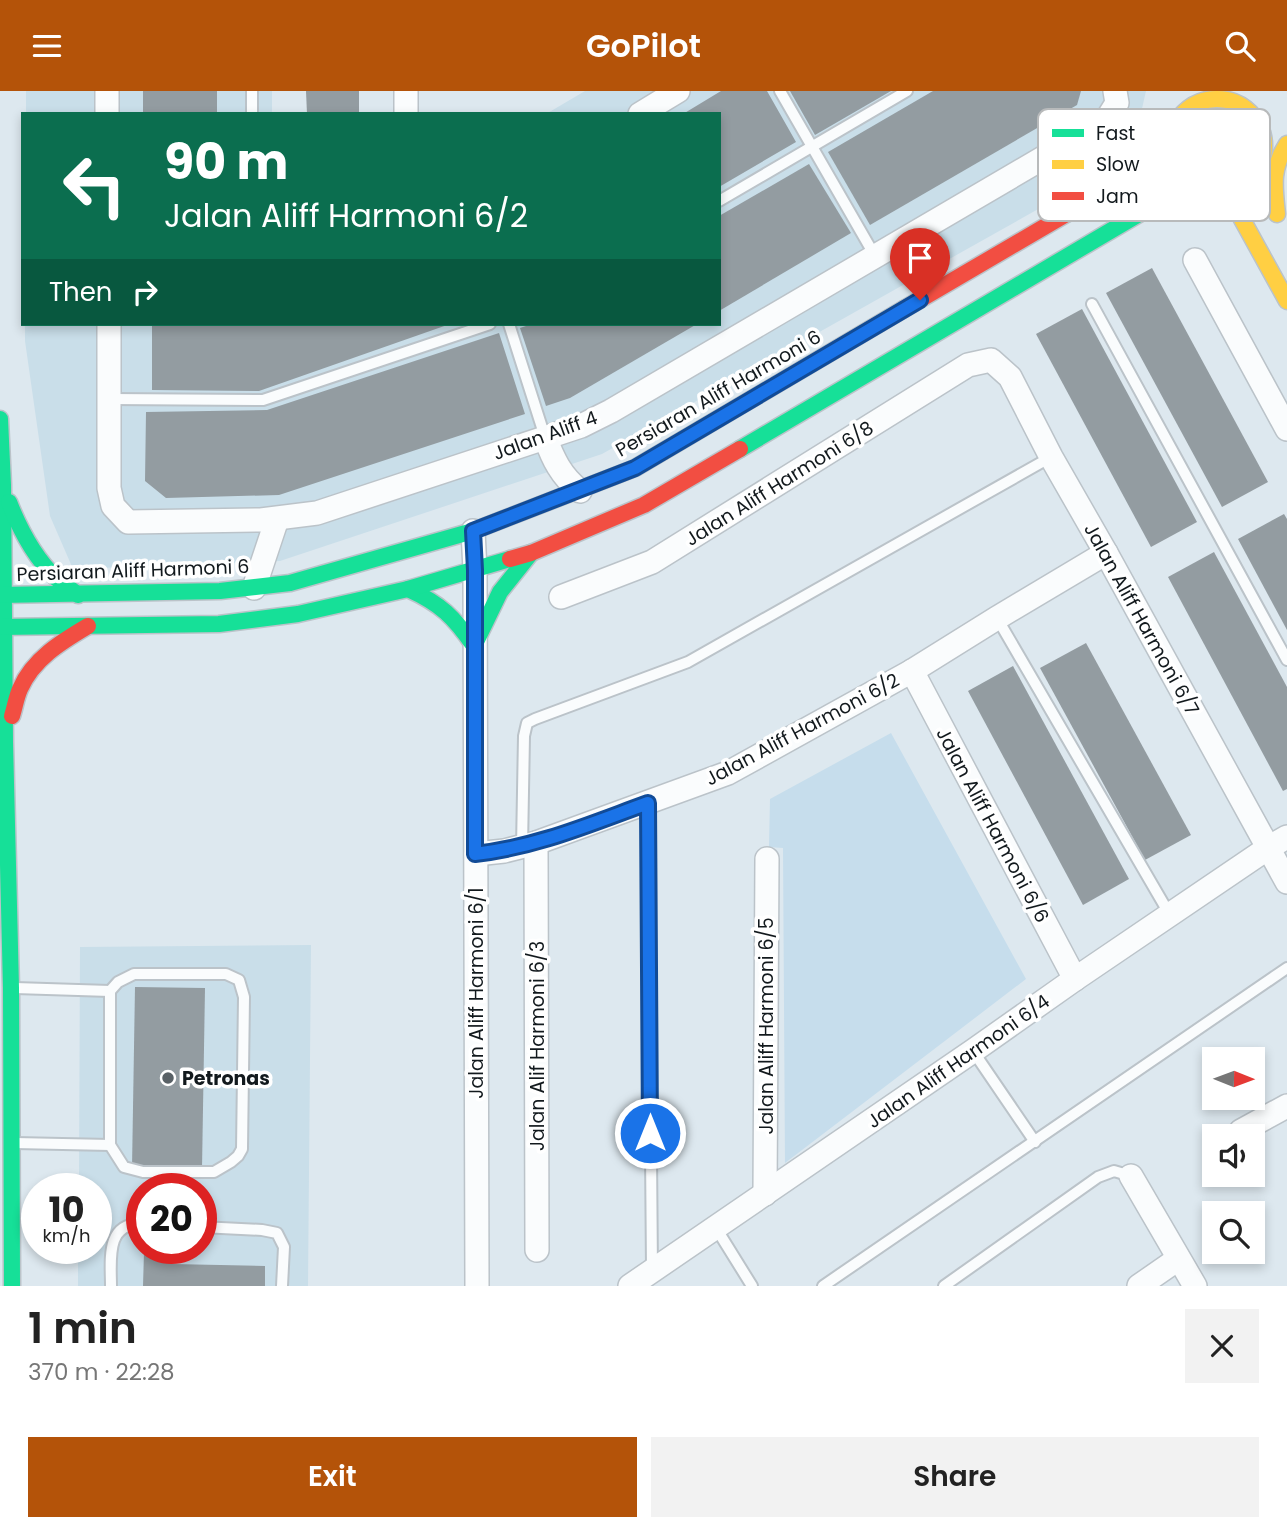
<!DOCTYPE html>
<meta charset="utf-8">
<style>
:root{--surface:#fff;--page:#f2f2f2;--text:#222;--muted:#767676;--accent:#b45309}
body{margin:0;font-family:Poppins,sans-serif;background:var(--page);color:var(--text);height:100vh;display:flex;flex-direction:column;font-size:26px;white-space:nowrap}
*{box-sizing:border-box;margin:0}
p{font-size:23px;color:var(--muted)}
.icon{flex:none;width:38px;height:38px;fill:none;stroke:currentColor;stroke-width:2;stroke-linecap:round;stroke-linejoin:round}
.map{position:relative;height:1195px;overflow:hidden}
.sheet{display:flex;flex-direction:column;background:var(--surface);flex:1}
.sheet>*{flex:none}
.top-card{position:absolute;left:21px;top:21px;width:700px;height:214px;border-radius:0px;box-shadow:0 4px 10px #0003;background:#0b6e4f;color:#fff;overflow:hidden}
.needle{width:46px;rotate:91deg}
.fabs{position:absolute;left:1202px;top:956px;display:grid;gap:14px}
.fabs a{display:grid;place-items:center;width:63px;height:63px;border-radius:0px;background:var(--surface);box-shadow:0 4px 10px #0003;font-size:35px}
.speed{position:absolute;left:21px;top:1082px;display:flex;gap:14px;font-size:35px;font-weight:700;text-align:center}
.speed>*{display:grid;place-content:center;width:91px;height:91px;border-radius:50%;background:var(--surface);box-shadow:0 4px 10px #0003;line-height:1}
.speed small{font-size:18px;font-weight:400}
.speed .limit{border:10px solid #d22;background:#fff;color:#111}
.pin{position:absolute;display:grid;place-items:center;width:60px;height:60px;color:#fff;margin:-72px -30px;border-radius:50% 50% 50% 0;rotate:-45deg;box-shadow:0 0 7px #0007}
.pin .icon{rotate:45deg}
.me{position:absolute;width:77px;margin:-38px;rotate:0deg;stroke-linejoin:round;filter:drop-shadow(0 0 5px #0008)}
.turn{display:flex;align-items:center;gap:24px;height:147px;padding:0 28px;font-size:32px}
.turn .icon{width:91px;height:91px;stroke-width:2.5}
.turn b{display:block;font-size:49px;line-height:60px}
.then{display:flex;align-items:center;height:66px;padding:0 28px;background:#0003;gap:14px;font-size:26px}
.round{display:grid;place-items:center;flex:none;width:74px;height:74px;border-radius:0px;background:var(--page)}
.overview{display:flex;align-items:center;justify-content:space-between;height:119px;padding:0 28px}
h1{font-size:42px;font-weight:600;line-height:52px}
.primary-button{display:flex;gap:14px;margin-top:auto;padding:14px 28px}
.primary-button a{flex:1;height:80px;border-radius:0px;background:var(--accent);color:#fff;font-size:28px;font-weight:600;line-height:80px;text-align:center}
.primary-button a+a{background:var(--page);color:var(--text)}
header{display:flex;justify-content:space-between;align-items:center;height:91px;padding:0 28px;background:var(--accent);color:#fff;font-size:32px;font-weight:600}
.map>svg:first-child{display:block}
</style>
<header><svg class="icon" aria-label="menu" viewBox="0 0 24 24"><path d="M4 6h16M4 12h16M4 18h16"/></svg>GoPilot<svg class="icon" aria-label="search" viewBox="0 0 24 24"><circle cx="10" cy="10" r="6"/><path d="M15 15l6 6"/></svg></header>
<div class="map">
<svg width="1287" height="1195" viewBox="0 0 1287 1195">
<rect width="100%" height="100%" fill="#dde8ef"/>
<g fill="#c9dee9" fill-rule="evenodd">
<rect x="26" y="0" width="246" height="23"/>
<polygon points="585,0 1146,0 1131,66 602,363 280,470 73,478 50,425 25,250 25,233 719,233 719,23 546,23"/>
<path d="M311 854 308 1195H78V1157H96V1097H79L80 856ZM142 1097H201V1157H142Z"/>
</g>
<polygon fill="#c6ddec" points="891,642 1026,888 785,1072 783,757 769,756 770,708"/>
<g fill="#939ca1">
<rect x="143" y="0" width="74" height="23"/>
<polygon points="306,0 359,0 359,23 307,23"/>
<polygon points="721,0 767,0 796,51 719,96 719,23 683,23"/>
<polygon points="790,0 891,0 815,44"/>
<polygon points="933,0 1081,0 1077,14 870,134 828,61"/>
<polygon points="809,73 851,142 719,220 719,125"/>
<polygon points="1152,177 1268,391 1222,416 1106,202"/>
<polygon points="1082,218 1197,431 1151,456 1036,243"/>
<polygon points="152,233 450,233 259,300 152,299"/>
<polygon points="532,233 697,233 570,307 546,315 520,237"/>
<polygon points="499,242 525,323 279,404 166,407 145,390 146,321 267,319"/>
<polygon points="1284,423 1287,428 1287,539 1238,448"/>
<polygon points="1214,461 1287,596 1287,698 1283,700 1168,486"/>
<polygon points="1086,552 1191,744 1145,769 1040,577"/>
<polygon points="1013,575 1129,788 1083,814 968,600"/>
<polygon points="135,896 205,897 202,1078 132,1077"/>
<polygon points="144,1161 172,1162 172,1173 265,1175 265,1195 143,1195"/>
</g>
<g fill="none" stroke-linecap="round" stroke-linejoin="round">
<g stroke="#bbc3c9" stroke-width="14">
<g id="lane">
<polyline points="252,0 252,23"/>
<polyline points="780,0 875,165"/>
<polyline points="719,110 907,0"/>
<polyline points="1092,213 1287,569"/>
<polyline points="509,233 545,346"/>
<polyline points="110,308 263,309 490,233"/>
<polyline points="997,527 1170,824"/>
<polyline points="648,712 652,1178"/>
<polyline points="522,756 524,645 527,632 535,628 688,571 1051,366"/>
<polygon points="134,883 226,883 239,889 244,906 242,1058 238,1065 231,1071 214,1081 143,1081 124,1076 110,1054 110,900 118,891"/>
<polyline points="15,897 110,900"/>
<polyline points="973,960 1035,1051"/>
<polyline points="15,1052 110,1054"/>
<polyline points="201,1136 262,1139 277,1142 284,1156 282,1195"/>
<polyline points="716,1137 752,1195"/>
<path d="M111 1195C111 1170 105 1131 142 1133"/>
<polyline points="823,1195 1287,877"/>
<polyline points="944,1195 1098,1086 1114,1080 1131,1085"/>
</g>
</g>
<g stroke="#bbc3c9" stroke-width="26">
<g id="street">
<polyline points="107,0 107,23"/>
<polyline points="406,0 406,23"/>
<polyline points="640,23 678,0"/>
<polyline points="1195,169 1287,338"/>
<polyline points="109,233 109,397 113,415 128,431 261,429 317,422 581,335 611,320 1089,40 1107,28 1117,12 1115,0"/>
<path d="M545 346C553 368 561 385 580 400"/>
<polyline points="473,440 475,479 477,1195"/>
<polyline points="254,497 277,428"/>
<polyline points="561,506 652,471 968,274 991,269 1010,286 1051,366 1106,462 1287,791"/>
<polyline points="912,580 1075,888"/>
<polyline points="536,752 537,1159"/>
<polyline points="476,763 504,760 536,752 728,682 912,580 997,527 1106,462"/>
<polyline points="1241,1040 1287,1015"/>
<polyline points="1131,1085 1195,1195"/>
<polyline points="765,1103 767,768"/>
<polyline points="630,1195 973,960 1075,888 1268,757 1287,746"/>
<polyline points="1139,1195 1178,1168"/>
</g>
</g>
<g stroke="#bbc3c9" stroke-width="19">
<g id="fast">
<polyline points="1068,122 1171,61"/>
<polyline points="0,328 3,394 5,651 11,897 12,1195"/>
<polyline points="740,358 1190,93"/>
<path d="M9 411C20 439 34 466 56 487 63 493 71 498 78 504"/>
<path d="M408 498C441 513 454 526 474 555L500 501 531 462"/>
<polyline points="0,504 220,500 290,492 473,440 635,377 904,218"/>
<polyline points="0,536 219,533 298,523 408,498 510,468"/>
</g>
</g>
<g stroke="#bbc3c9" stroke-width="19">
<g id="slow">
<circle cx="1217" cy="55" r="47"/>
<polyline points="1227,101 1287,210"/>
<path d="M1277 123C1274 95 1271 78 1287 53"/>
</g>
</g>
<g stroke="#bbc3c9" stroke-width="19">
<g id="jam">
<polyline points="904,218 1068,122"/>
<polyline points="510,468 531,462 644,414 740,358"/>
<path d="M12 625C15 616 16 607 20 598 33 568 61 551 88 535"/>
</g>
</g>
<use href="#lane" stroke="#fafcfd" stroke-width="10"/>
<use href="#street" stroke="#fafcfd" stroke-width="23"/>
<use href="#fast" stroke="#16e098" stroke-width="16"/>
<use href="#slow" stroke="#ffcf43" stroke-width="16"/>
<use href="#jam" stroke="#f24e42" stroke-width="16"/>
</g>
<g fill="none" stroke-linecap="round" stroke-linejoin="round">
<g stroke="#114b97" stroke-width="18">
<path id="route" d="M650 1042 648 712C590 733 537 756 475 763V479L473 440 635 377 920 209"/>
</g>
<use href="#route" stroke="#1a73e8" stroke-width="12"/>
</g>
<circle fill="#596166" stroke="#fff" stroke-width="2.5" cx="168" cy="987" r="7"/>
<g text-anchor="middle" stroke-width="7" stroke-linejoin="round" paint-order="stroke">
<g font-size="19" fill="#12191d" stroke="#fff">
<text transform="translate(718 302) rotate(-30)" y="7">Persiaran Aliff Harmoni 6</text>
<text transform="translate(545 344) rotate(-20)" y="7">Jalan Aliff 4</text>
<text transform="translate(779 392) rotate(-32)" y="7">Jalan Aliff Harmoni 6/8</text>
<text transform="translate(133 479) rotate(-2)" y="7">Persiaran Aliff Harmoni 6</text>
<text transform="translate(1142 528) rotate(61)" y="7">Jalan Aliff Harmoni 6/7</text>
<text transform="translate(802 638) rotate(-28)" y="7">Jalan Aliff Harmoni 6/2</text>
<text transform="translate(993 734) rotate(62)" y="7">Jalan Aliff Harmoni 6/6</text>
<text transform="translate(476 902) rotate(-90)" y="7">Jalan Aliff Harmoni 6/1</text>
<text transform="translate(766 935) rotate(-90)" y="7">Jalan Aliff Harmoni 6/5</text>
<text transform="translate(537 955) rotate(-90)" y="7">Jalan Alif Harmoni 6/3</text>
<text transform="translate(958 970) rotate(-35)" y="7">Jalan Aliff Harmoni 6/4</text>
</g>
<g font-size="19" font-weight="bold" fill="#12191d" stroke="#fff" text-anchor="start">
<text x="182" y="994">Petronas</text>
</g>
</g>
<rect x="1038" y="18" width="232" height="112" rx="10" fill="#fff" stroke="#b8babb" stroke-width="2"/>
<rect x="1052" y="38" width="32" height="8" fill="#16e098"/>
<rect x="1052" y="69" width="32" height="9" fill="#ffcf43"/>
<rect x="1052" y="101" width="32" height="8" fill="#f24e42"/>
<g font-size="19" fill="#12191d">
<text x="1096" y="49">Fast</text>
<text x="1096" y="80">Slow</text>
<text x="1096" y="112">Jam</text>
</g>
</svg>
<div class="fabs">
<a><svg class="needle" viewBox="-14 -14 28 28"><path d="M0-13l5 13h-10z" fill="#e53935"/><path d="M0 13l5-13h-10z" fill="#767676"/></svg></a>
<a><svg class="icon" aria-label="sound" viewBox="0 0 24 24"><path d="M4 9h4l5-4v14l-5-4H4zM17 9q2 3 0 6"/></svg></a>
<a><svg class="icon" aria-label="search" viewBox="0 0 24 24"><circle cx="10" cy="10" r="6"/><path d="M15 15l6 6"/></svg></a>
</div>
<div class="speed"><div>10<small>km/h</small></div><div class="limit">20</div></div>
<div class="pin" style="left:920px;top:209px;background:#d93025"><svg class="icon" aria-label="arrive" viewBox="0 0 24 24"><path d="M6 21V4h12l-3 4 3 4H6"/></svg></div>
<svg class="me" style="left:650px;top:1042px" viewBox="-20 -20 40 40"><circle r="17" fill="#1a73e8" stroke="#fff" stroke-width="3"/><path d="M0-11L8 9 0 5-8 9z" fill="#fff"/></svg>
<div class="top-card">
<div class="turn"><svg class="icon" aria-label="left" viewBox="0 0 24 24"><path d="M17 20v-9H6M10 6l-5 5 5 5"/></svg><div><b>90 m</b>Jalan Aliff Harmoni 6/2</div></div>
<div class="then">Then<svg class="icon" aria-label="right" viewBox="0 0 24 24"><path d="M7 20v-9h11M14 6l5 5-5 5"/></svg></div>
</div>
</div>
<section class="sheet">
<div class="overview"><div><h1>1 min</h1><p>370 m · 22:28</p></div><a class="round"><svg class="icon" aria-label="close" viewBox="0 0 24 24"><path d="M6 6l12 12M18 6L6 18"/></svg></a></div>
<div class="primary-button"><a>Exit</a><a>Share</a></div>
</section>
